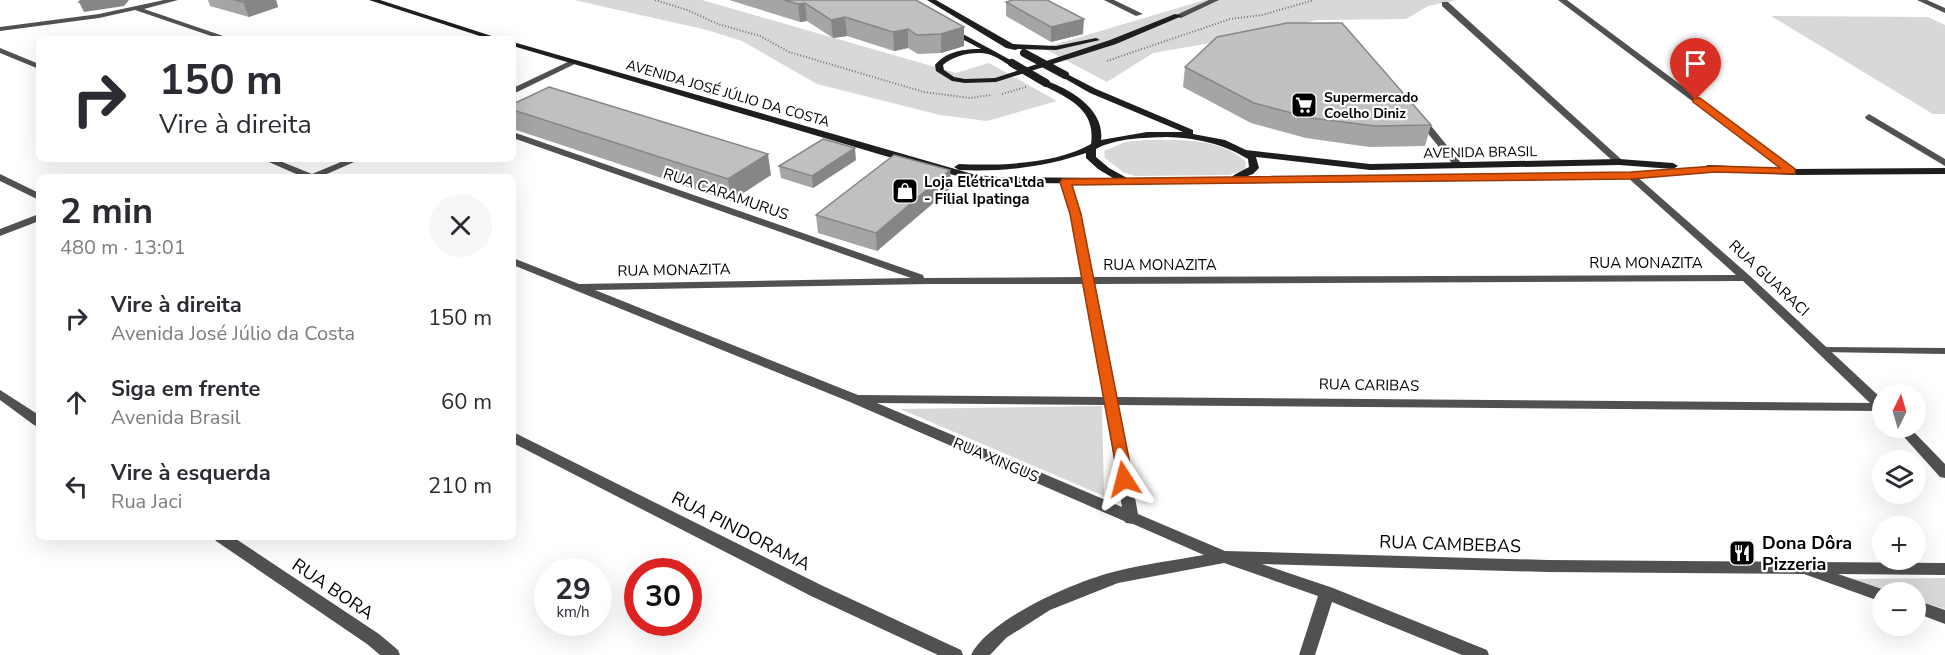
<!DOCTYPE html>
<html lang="pt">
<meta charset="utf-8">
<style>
:root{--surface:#fff;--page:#f7f7f7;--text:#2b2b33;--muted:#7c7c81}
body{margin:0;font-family:"Nunito Sans",sans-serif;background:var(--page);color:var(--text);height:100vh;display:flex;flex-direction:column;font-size:22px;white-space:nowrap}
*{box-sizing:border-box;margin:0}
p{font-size:20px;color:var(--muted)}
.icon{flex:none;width:33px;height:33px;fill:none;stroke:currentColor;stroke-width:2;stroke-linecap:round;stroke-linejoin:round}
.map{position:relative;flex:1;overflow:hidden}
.side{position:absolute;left:36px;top:174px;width:480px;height:366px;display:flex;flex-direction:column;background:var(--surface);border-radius:9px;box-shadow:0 6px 24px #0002}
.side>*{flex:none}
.banner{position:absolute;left:36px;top:36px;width:480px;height:126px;border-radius:9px;box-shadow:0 6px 24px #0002;background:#fff;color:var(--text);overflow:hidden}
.needle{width:39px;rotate:5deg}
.fabs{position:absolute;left:1872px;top:384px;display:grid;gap:12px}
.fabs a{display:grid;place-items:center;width:54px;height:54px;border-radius:50%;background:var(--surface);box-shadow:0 6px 24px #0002;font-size:30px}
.speed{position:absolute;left:534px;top:558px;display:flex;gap:12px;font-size:30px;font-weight:700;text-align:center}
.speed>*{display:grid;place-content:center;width:78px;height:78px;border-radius:50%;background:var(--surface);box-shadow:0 6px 24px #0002;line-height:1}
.speed small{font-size:15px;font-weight:400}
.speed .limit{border:9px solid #d22;background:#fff;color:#111}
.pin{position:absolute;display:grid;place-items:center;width:51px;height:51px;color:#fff;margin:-62px -26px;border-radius:50% 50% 50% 0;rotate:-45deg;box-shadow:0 0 6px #0007}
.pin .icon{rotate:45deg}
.me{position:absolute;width:66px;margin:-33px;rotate:351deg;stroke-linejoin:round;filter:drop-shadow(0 0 4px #0008)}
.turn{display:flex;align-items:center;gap:21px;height:126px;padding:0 24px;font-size:27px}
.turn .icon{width:78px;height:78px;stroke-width:2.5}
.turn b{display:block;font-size:42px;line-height:51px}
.round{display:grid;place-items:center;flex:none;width:63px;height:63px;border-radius:32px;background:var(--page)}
.headline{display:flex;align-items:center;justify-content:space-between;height:102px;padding:0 24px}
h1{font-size:36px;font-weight:700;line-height:45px}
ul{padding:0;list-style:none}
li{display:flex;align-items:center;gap:18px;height:84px;padding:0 24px}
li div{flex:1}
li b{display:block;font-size:22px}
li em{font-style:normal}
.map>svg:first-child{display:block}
</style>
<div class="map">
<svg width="1945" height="655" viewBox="0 0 1945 655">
<rect width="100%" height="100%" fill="#fff"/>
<g fill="#d8d8d8">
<polygon points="574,0 702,0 956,73 989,63 1057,101 987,121 940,115 817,84 742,41 707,30"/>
<polygon points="1205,0 1457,0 1428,6 1406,19 1317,20 1245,37 1153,53 1107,82 1043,48"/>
<polygon points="1771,16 1928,17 1945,25 1945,114 1933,114"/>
<path d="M1145 140C1178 140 1221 137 1246 162L1245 170 1229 175 1135 176 1123 172 1105 158 1104 151 1125 142Z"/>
<polygon points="1102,406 1104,496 900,409"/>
<polygon points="1945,578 1945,609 1916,600 1916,592 1893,592 1852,579"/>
</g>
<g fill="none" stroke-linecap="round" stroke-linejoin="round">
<g stroke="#737373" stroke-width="2" stroke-dasharray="1 2" stroke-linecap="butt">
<polyline points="655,0 687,10 718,24 760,36 789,52 924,92 970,98 991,95"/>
<polyline points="1107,61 1230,19 1262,15 1314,0"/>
<polyline points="1002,94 1026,87"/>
</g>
<polygon fill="#515151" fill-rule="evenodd" points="1823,347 1945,348 1945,354 1819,352 1818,350 1819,348"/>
<g fill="#515151" fill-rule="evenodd">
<polygon points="164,0 178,0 144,9 232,39 220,39 135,10 99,18 0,31 0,27 99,14"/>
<polygon points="1104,0 1114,0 1143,14 1136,16"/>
<polygon points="1209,0 1219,0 1181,18 1174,16"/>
<polygon points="1558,0 1567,0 1795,170 1795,174 1789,174"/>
<polygon points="1917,0 1927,0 1945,8 1945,13"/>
<polygon points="1442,2 1448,2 1622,160 1622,164 1616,164 1442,6"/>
<polygon points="0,48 39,64 39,69 0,53"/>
<polygon points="572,60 579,62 513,94 513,88"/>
<polygon points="1869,114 1945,159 1945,166 1866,119 1865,117"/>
<polygon points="1420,115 1423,116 1462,164 1462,168 1456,168 1417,120 1417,116"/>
<path d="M513 132 923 275 924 278 1082 277 1071 214 1061 182 1066 179 1071 182 1081 214 1093 277 1736 275 1626 176 1631 173 1634 174 1750 276 1882 399V411L1118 405 1138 514 1225 551 1548 560 1945 563V575L1838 574 1888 591 1882 592V602L1804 574 1548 572 1262 564 1333 588 1487 650 1489 655H1462L1332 602 1315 655H1299L1318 596 1224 563 1118 583 1050 610 1006 638 990 655H971C988 619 1078 580 1117 571 1145 564 1175 560 1204 555L1133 524 1126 523 1124 521 850 402 513 265V258L579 284 911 278 513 138ZM1743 281 1870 403 1117 397 1095 284ZM929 284H1083L1104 397 858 395 595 290ZM877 403 1105 405 1122 507Z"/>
<polygon points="262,159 275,159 312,174 348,159 361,159 320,177 303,177"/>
<polygon points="0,174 39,193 39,200 0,181"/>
<polygon points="39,214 39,221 0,236 0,229"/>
<polygon points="0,390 39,415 39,427 34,425 0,400"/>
<polygon points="1896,428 1910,428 1945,464 1945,478 1940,477"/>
<polygon points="513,432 823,586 961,650 963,655 938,655 811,596 513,443"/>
<polygon points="213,537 233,537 379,634 398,650 400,655 380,655 367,644 216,541"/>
<polygon points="1916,600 1945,610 1945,624 1916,613"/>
</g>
<g fill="#1e1e1e" fill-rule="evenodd">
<polygon points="369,0 380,0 501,39 489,39"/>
<polygon points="927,0 936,0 1013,44 1056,46 1096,38 1100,40 1056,50 1018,49 1015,50 1006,48"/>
<path d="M1175 14 1182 16 1116 44 996 82 965 83 952 81 936 71 935 65C947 51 964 49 981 49L947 31V27H950L1016 63 1009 65C1004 62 997 57 991 55 977 50 954 55 943 65L944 70 954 77 965 79 995 78 1110 40Z"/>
<path d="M513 42 976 175 999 177 1113 178 1098 169 1086 158V153C1045 167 1003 172 959 170L954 167 959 164C998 166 1057 164 1091 144 1096 109 1069 99 1043 85V81H1046C1071 89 1105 110 1101 140L1147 132H1183L1090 93 1062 77V73H1065L1096 89 1193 130V134L1225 140 1246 150 1370 164 1619 159 1673 163 1678 166 1673 169 1619 165 1370 170 1256 157 1259 168 1253 174 1245 177 1631 173 1704 167 1708 165 1792 169 1945 168V174L1792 175 1717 171 1631 179 1177 184 999 183 976 181 909 163 513 46ZM1166 137C1196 138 1222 143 1248 159L1249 167 1234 175 1232 177 1127 178 1109 168 1096 157V149C1116 138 1143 138 1166 137Z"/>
</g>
<g stroke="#1e1e1e" stroke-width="8">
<polyline points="1024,53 1065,75"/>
<polyline points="1012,63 1046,83"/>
</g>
</g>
<g fill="#a5a5a5">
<polygon points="208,0 276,0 278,7 249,17 210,6"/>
<polygon points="729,0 916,0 964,46 941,53 918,54 908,48 894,51 847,36 833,38 807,21 800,22"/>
<polygon points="1006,2 1083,34 1051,42 1006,16"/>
<polygon points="1185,67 1431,125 1425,146 1369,147 1306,138 1251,123 1183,87"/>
<polygon points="513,104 771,175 731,201 513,129"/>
<polygon points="856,160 813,188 781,178 779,166"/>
<polygon points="950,170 951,188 877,251 818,233 816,215"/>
</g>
<g fill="#868686">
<polygon points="95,0 129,0 124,6 84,12 79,2"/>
<polygon points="250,0 276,0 278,7 249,17 243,2"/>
<polygon points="805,3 807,21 800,22 798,4"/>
<polygon points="845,17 847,36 833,38 831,20"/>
<polygon points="1084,19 1083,34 1051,42 1051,27"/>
<polygon points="964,27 964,46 941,53 941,34"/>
<polygon points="908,29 908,48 894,51 893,32"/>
<polygon points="855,148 856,160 813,188 812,176"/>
<polygon points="768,154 771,175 731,201 728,179"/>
<polygon points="950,170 951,188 877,251 876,233"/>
</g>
<g fill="#c0c0c0" stroke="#868686" stroke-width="1.5">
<polygon points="81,0 95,0 79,2"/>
<polygon points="234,0 250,0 243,2"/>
<polygon points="784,0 916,0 964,27 941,34 917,35 908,29 893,32 845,17 831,20 805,3 798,4"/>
<polygon points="1013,0 1047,0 1084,19 1051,27 1006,2"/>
<polygon points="1287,23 1342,23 1431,125 1375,126 1311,118 1254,103 1185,67 1217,37"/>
<polygon points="549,87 768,154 728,179 513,110 513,104"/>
<polygon points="823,139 855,148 812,176 779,166"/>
<polygon points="894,155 950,170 876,233 816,215"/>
</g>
<polygon fill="#ea580c" stroke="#983908" stroke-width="1.5" points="1693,98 1700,98 1795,169 1795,174 1715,172 1631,179 1072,185 1081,214 1133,479 1130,483 1119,483 1070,214 1060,182 1062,179 1631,172 1715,166 1780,168 1693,102"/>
<defs>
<g id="supermarket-square" transform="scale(1.35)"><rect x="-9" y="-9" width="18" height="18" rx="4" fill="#000" stroke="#fff"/><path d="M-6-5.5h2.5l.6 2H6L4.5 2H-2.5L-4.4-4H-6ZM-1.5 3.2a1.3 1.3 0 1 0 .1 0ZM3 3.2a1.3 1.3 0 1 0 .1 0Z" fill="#fff"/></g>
<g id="shop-square" transform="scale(1.35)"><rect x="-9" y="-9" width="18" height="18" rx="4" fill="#000" stroke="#fff"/><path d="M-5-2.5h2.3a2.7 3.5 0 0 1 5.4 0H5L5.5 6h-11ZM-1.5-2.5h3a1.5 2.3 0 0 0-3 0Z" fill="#fff"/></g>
<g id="restaurant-square" transform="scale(1.35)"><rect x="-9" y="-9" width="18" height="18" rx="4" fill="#000" stroke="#fff"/><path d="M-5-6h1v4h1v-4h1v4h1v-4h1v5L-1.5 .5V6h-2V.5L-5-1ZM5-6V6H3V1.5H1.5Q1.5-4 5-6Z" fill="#fff"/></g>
</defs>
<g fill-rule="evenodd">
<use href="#supermarket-square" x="1304" y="105"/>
<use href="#shop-square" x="905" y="191"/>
<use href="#restaurant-square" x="1742" y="553"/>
</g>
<g text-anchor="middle" stroke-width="4.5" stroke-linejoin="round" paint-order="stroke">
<g font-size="14" fill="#000" stroke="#fff">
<text transform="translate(728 93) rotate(16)" y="5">AVENIDA JOSÉ JÚLIO DA COSTA</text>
<text transform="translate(1480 152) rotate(-1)" y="5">AVENIDA BRASIL</text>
</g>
<g font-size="14" font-weight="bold" fill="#000" stroke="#fff" text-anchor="start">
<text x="1324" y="102">Supermercado<tspan x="1324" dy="16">Coelho Diniz</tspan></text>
</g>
<g font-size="15" font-weight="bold" fill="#000" stroke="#fff" text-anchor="start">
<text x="924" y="187">Loja Elétrica Ltda<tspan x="924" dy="17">- Filial Ipatinga</tspan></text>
</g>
<g font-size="15" fill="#000" stroke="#fff">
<text transform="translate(726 194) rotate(19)" y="5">RUA CARAMURUS</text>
<text x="1646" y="268">RUA MONAZITA</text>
<text x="1160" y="270">RUA MONAZITA</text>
<text transform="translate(674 270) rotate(-1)" y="5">RUA MONAZITA</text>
<text transform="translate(1769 278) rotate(43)" y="5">RUA GUARACI</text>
<text transform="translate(1369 385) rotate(1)" y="5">RUA CARIBAS</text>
<text transform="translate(996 460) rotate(23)" y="5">RUA XINGUS</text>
</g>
<g font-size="18" fill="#000" stroke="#fff">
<text transform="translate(741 531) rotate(27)" y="6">RUA PINDORAMA</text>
<text transform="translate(1450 544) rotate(2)" y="6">RUA CAMBEBAS</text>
<text transform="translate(333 589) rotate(34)" y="6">RUA BORA</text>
</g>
<g font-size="18" font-weight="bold" fill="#000" stroke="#fff" text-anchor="start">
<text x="1762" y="549">Dona Dôra<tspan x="1762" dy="21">Pizzeria</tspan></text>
</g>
</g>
</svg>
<div class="fabs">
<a><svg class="needle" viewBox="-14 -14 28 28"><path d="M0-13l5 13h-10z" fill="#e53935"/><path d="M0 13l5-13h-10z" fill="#7c7c81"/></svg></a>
<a><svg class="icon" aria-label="layers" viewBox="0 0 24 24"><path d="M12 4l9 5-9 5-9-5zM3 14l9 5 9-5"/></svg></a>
<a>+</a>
<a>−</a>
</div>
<div class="speed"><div>29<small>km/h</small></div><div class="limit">30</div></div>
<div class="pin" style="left:1696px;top:100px;background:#d93025"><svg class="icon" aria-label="arrive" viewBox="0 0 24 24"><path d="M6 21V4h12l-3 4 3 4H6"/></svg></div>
<svg class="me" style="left:1124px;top:479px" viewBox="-20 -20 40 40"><path d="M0-17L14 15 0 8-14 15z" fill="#ea580c" stroke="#fff" stroke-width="4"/></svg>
<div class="banner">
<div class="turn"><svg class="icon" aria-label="right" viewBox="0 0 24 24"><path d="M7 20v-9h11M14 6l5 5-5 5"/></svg><div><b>150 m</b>Vire à direita</div></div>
</div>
<section class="side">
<div class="headline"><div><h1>2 min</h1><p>480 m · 13:01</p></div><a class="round"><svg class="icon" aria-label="close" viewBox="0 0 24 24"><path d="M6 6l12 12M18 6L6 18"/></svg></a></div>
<ul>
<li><svg class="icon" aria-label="right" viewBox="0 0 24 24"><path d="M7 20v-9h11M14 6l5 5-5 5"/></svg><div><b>Vire à direita</b><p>Avenida José Júlio da Costa</p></div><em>150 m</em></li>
<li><svg class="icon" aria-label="ahead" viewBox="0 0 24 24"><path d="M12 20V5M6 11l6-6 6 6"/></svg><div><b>Siga em frente</b><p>Avenida Brasil</p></div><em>60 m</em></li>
<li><svg class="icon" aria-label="left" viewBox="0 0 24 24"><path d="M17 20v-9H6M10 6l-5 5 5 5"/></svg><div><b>Vire à esquerda</b><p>Rua Jaci</p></div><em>210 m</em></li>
</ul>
</section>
</div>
